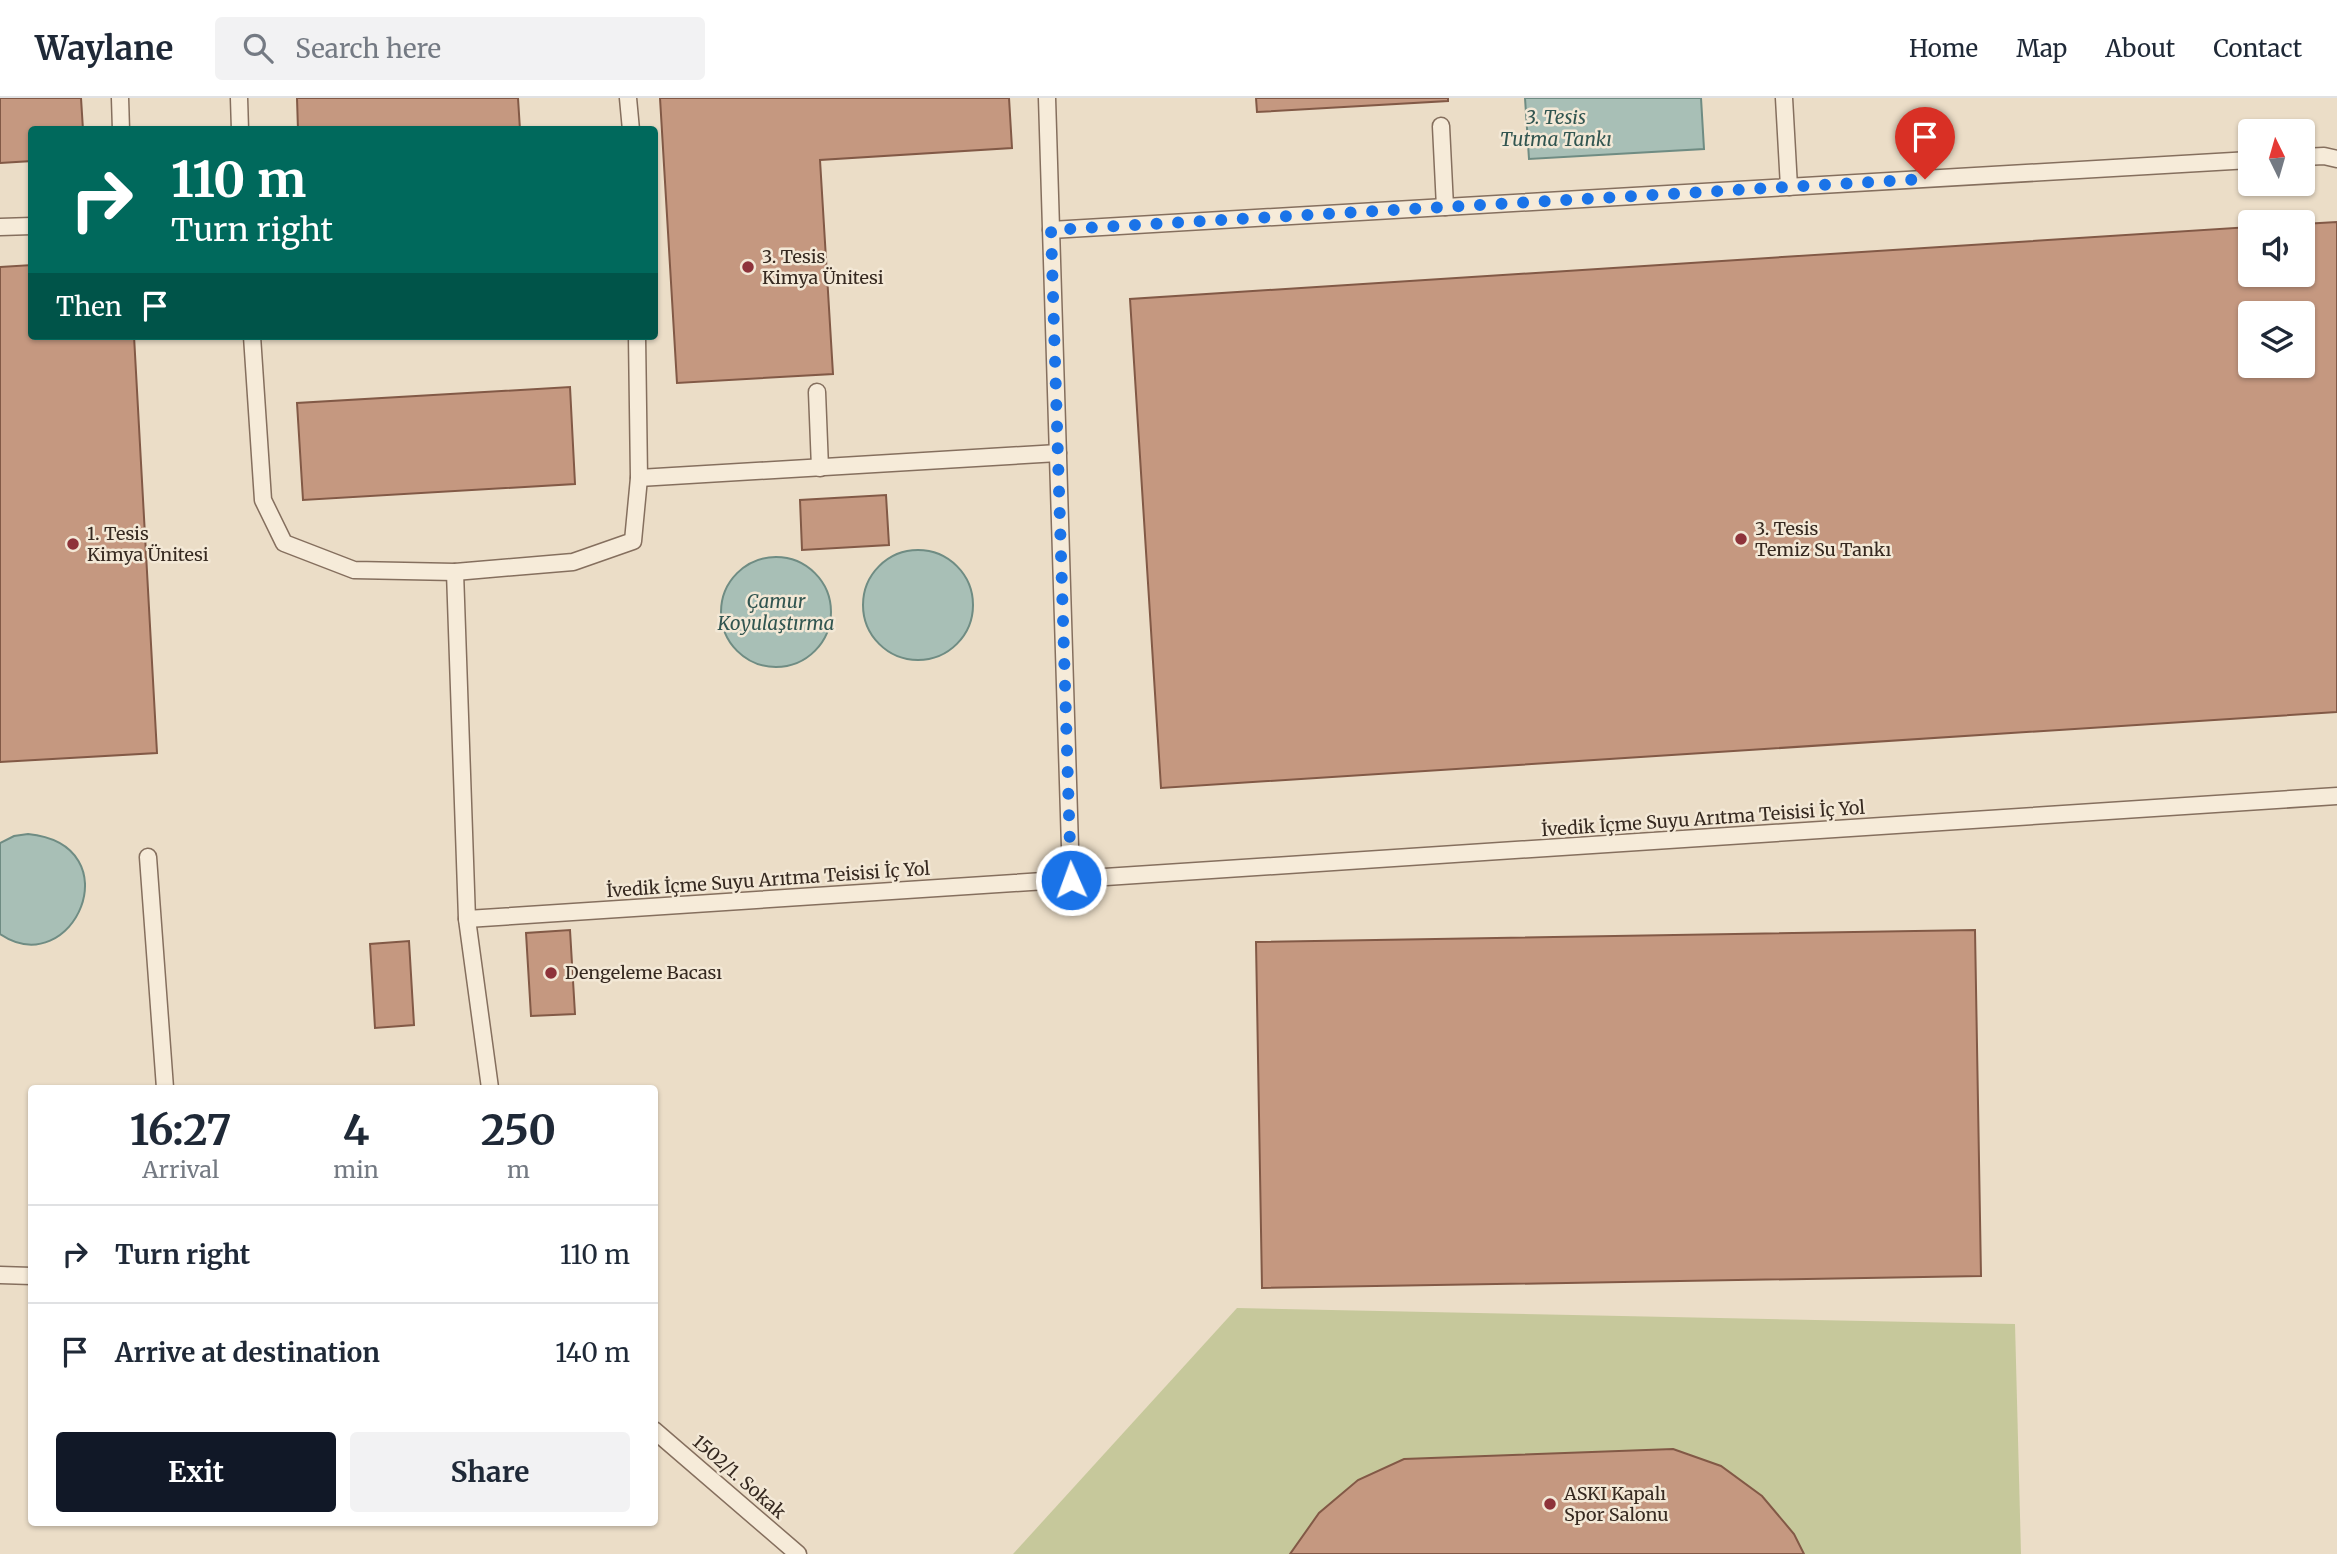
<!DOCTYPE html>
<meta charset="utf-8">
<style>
:root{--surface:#fff;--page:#f2f2f3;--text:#1f2937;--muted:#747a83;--line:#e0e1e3;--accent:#111827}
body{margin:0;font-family:Merriweather,serif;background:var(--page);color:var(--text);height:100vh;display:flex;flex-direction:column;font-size:26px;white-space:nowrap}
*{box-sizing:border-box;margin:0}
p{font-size:23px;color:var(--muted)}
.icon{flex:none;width:38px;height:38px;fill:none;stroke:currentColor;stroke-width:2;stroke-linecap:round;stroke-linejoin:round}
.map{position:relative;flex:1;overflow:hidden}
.side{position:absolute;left:28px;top:987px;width:630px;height:441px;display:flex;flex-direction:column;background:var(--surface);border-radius:7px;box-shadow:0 2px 5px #0004}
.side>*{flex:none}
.hud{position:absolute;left:28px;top:28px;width:630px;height:214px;border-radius:7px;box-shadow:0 2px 5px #0004;background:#00695c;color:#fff;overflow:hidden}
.needle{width:46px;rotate:355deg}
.buttons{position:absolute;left:2238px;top:21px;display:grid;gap:14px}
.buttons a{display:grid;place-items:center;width:77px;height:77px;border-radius:7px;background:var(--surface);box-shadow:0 2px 5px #0004;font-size:35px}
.pin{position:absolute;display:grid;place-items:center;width:60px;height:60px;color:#fff;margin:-72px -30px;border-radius:50% 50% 50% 0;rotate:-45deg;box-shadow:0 0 7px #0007}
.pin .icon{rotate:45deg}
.me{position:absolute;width:77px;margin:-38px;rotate:358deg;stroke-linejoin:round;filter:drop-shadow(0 0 5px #0008)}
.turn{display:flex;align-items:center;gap:24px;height:147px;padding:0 28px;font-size:32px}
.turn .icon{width:91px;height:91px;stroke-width:2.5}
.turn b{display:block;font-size:49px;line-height:60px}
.then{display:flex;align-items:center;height:66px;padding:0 28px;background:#0003;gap:14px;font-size:26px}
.eta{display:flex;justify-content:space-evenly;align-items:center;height:119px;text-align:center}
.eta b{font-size:42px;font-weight:700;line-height:49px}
.primary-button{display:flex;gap:14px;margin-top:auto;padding:14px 28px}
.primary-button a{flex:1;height:80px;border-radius:7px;background:var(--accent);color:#fff;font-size:28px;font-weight:700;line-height:80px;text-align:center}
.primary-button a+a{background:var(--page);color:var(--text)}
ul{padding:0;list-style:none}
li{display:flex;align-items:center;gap:21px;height:98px;padding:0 28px;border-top:2px solid var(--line)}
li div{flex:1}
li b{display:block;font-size:26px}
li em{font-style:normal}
header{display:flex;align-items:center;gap:42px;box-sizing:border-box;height:98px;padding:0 35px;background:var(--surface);border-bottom:2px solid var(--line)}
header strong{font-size:33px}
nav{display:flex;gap:38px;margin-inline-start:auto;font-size:24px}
.search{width:490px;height:63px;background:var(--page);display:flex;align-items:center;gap:18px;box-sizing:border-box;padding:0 24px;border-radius:7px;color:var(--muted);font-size:26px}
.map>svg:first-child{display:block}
</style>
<header>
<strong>Waylane</strong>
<div class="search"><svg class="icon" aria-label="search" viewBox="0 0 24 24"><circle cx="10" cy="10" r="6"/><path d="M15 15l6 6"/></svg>Search here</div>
<nav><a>Home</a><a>Map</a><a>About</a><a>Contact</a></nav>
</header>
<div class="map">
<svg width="2337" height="1456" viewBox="0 0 2337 1456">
<rect width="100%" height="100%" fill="#ebddc7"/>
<polygon fill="#c6c89b" points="1237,1210 2015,1226 2021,1456 1013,1456"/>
<g fill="#a8bfb6" stroke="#6f8c83" stroke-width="2">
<polygon points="1525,0 1701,0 1704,51 1529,61"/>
<circle cx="918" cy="507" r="55"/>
<circle cx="776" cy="514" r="55"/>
<path d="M28 736C134 747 73 885 0 836V745L14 738Z"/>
</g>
<g fill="#c59880" stroke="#825946" stroke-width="2" fill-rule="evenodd">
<polygon points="0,0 81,0 83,32 32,32 32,63 0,65"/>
<polygon points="297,0 518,0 520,32 298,32"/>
<polygon points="660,0 1009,0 1012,50 820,62 833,276 677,285"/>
<polygon points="1256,0 1448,0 1448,3 1257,14"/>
<path d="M2337 124V614L1161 690 1130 201 2250 129V177H2303V126ZM2250 215H2303V268H2250Z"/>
<polygon points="32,167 32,238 134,238 157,655 0,664 0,169"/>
<polygon points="570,289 575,386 303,402 297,305"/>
<polygon points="886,397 889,447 802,452 800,402"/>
<polygon points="570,832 575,916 531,918 526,835"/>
<polygon points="1975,832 1981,1178 1262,1190 1256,844"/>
<polygon points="409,843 414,927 375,930 370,846"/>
<polygon points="1673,1351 1721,1368 1762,1398 1794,1436 1804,1456 1290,1456 1319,1415 1358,1382 1404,1361"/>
</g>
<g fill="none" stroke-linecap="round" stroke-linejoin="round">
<g stroke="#856f5e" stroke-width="19">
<g id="service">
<polyline points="120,0 121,32"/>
<polyline points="239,0 240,32"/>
<polyline points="628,0 631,32"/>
<polyline points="1047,0 1071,782"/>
<polyline points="1784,0 1789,89"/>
<polyline points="1441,28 1445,109"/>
<polyline points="2303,59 2324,58 2337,61"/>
<polyline points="0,129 32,128"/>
<polyline points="1051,132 2250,62"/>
<polyline points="252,238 263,402 284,445 354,472 455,474 573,464 633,443 639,380 637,238"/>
<polyline points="817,294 820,370"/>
<polyline points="639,380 1058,355"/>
<polyline points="455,474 467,821 490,990"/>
<polyline points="148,759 165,990"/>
<polyline points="467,821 2337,698"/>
<polyline points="0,1177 32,1178"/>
<polyline points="654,1332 798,1456"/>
</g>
</g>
<use href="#service" stroke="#f6ebd9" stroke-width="16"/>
</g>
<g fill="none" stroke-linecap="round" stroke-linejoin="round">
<polyline stroke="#1a73e8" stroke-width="12" stroke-dasharray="0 21.6" points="1071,782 1051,132 1925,81"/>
</g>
<g fill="#8e333a" stroke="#f3e8d6" stroke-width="2.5">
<circle cx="748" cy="169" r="7"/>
<circle cx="1741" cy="441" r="7"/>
<circle cx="73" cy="446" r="7"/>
<circle cx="551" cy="875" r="7"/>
<circle cx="1550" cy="1406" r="7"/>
</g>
<g text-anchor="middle" stroke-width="5" stroke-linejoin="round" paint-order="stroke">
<g font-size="18" fill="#362920" stroke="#f3e8d6" text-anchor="start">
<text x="762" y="165">3. Tesis<tspan x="762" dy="21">Kimya Ünitesi</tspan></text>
<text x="1755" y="437">3. Tesis<tspan x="1755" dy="21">Temiz Su Tankı</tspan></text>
<text x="87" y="442">1. Tesis<tspan x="87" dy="21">Kimya Ünitesi</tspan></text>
<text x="565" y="881">Dengeleme Bacası</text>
<text x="1564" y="1402">ASKI Kapalı<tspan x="1564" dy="21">Spor Salonu</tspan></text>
</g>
<g font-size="18" fill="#362920" stroke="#f3e8d6">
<text transform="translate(1703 721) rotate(-4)" y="6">İvedik İçme Suyu Arıtma Teisisi İç Yol</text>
<text transform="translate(768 782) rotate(-4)" y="6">İvedik İçme Suyu Arıtma Teisisi İç Yol</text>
<text transform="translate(739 1379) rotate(41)" y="6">1502/1. Sokak</text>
</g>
<g font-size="19" font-style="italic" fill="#315550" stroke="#f3e8d6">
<text x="1556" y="26">3. Tesis<tspan x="1556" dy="22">Tutma Tankı</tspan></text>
<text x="776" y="510">Çamur<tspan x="776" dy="22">Koyulaştırma</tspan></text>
</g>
</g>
</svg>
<div class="buttons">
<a><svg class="needle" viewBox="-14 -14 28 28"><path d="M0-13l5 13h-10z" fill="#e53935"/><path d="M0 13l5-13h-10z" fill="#747a83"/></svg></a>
<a><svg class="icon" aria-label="sound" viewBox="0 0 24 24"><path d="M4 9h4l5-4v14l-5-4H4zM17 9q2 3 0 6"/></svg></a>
<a><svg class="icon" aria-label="layers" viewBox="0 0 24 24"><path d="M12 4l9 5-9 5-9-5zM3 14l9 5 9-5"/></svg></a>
</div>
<div class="pin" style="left:1925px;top:81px;background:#d93025"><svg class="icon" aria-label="arrive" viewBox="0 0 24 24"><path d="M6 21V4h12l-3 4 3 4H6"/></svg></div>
<svg class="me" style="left:1071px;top:782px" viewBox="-20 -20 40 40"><circle r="17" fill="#1a73e8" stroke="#fff" stroke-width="3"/><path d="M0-11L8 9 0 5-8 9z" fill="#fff"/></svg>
<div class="hud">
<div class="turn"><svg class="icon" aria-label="right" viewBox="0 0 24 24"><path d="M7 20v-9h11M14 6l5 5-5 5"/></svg><div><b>110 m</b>Turn right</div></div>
<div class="then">Then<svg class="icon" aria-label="arrive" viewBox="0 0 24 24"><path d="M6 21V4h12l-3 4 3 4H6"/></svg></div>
</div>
<section class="side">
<div class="eta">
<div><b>16:27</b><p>Arrival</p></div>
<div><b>4</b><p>min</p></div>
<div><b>250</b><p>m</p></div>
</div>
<ul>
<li><svg class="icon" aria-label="right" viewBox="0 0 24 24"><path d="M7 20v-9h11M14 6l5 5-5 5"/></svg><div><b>Turn right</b></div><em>110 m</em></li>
<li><svg class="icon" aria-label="arrive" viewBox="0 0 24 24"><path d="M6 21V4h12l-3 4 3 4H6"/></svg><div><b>Arrive at destination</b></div><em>140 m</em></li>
</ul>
<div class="primary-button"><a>Exit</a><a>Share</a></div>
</section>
</div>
